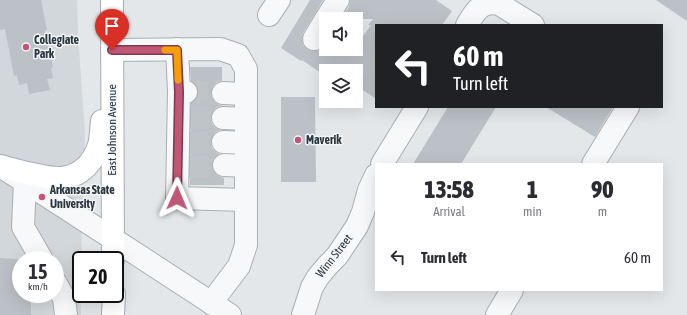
<!DOCTYPE html>
<style>
:root{--surface:#fff;--page:#f2f2f3;--text:#2b2b33;--muted:#7c7c81}
body{margin:0;font-family:"Asap Condensed",sans-serif;background:var(--page);color:var(--text);height:100vh;display:flex;flex-direction:column;font-size:15px;white-space:nowrap}
*{box-sizing:border-box;margin:0}
p{font-size:13px;color:var(--muted)}
.icon{flex:none;width:22px;height:22px;fill:none;stroke:currentColor;stroke-width:2;stroke-linecap:round;stroke-linejoin:round}
.map{position:relative;flex:1;overflow:hidden}
.drawer{position:absolute;left:375px;top:163px;width:288px;height:128px;display:flex;flex-direction:column;background:var(--surface);border-radius:0px;box-shadow:0 4px 16px #0002}
.drawer>*{flex:none}
.hud{position:absolute;left:375px;top:24px;width:288px;height:84px;border-radius:0px;box-shadow:0 4px 16px #0002;background:#202124;color:#fff;overflow:hidden}
.buttons{position:absolute;left:319px;top:12px;display:grid;gap:8px}
.buttons a{display:grid;place-items:center;width:44px;height:44px;border-radius:0px;background:var(--surface);box-shadow:0 4px 16px #0002;font-size:20px}
.speed{position:absolute;left:12px;top:251px;display:flex;gap:8px;font-size:20px;font-weight:700;text-align:center}
.speed>*{display:grid;place-content:center;width:52px;height:52px;border-radius:50%;background:var(--surface);box-shadow:0 4px 16px #0002;line-height:1}
.speed small{font-size:10px;font-weight:400}
.speed .limit{border:2px solid #111;border-radius:6px;background:#fff;color:#111}
.pin{position:absolute;display:grid;place-items:center;width:34px;height:34px;color:#fff;margin:-41px -17px;border-radius:50% 50% 50% 0;rotate:-45deg;box-shadow:0 0 4px #0007}
.pin .icon{rotate:45deg}
.me{position:absolute;width:44px;margin:-22px;rotate:1deg;stroke-linejoin:round;filter:drop-shadow(0 0 3px #0008)}
.turn{display:flex;align-items:center;gap:14px;height:84px;padding:0 12px;font-size:18px}
.turn .icon{width:52px;height:52px;stroke-width:2.5}
.turn b{display:block;font-size:28px;line-height:34px}
.eta{display:flex;justify-content:space-evenly;align-items:center;height:68px;text-align:center}
.eta b{font-size:24px;font-weight:800;line-height:28px}
ul{padding:0;list-style:none}
li{display:flex;align-items:center;gap:12px;height:52px;padding:0 12px}
li div{flex:1}
li b{display:block;font-size:15px}
li em{font-style:normal}
.map>svg:first-child{display:block}
</style>
<div class="map">
<svg width="687" height="315" viewBox="0 0 687 315">
<rect width="100%" height="100%" fill="#e4e7ea"/>
<path fill="#d2d7dc" fill-rule="evenodd" d="M0 0H77L78 33 85 134 81 260V315H0ZM21 260H55V294H21Z"/>
<g fill="#bcc1c7">
<polygon points="0,0 41,0 47,30 45,30 53,67 51,68 53,78 47,79 50,90 29,94 27,83 19,85 17,75 14,76 5,29 0,30"/>
<polygon points="310,0 323,0 303,33 302,38 303,45 307,49 313,51 320,50 326,43 326,49 356,49 356,46 371,25 368,25 373,19 341,19 349,7 350,0 436,0 452,11 442,25 376,25 376,99 356,85 356,71 318,71 302,60 301,61 281,48"/>
<polygon points="656,0 687,0 687,21"/>
<polygon points="190,67 222,67 222,81 217,82 213,86 211,93 212,98 216,103 223,106 217,107 213,111 211,117 212,124 216,128 221,130 217,131 213,135 211,142 212,148 216,152 219,154 213,159 212,164 213,170 217,175 224,178 224,185 190,185 191,103 197,99 198,92 197,85 191,81"/>
<polygon points="281,97 315,97 316,182 281,182"/>
<polygon points="448,107 496,107 461,164 413,164"/>
<polygon points="546,107 613,107 595,137"/>
<polygon points="0,258 18,259 17,277 21,285 21,294 26,294 31,304 31,315 0,315"/>
</g>
<g fill="none" stroke-linecap="round" stroke-linejoin="round">
<g stroke="#bfc4c8" stroke-width="22" stroke-dasharray="22 11" stroke-linecap="butt">
<polyline points="186,92 223,93"/>
<polyline points="187,118 223,118"/>
<polyline points="187,143 223,142"/>
<polyline points="187,167 224,165"/>
</g>
<g stroke="#a9afb4" stroke-width="24">
<g id="minor">
<polyline points="269,15 279,0"/>
<polyline points="326,19 338,0"/>
<path d="M467 25C475 12 481 0 499 4L533 25"/>
<polyline points="314,39 326,19"/>
<polyline points="177,49 179,92"/>
<polyline points="112,50 220,49 238,55 246,69 246,245 239,266 211,303"/>
<polyline points="186,92 179,92 177,198 246,200"/>
<polyline points="223,93 246,94"/>
<polyline points="223,118 246,119"/>
<polyline points="223,142 246,143"/>
<polyline points="382,164 417,107"/>
<polyline points="593,164 628,107"/>
<polyline points="224,165 246,166"/>
<path d="M3 168C79 216 154 266 230 315"/>
<polyline points="25,182 23,227 42,260"/>
<polyline points="55,282 64,298 66,315"/>
<polyline points="303,315 312,287 318,277 328,265 337,256 357,226 363,212 369,190 376,175"/>
<polyline points="497,315 512,290"/>
</g>
</g>
<g stroke="#a4adb5" stroke-width="24">
<g id="major">
<polyline points="112,0 113,260"/>
<path d="M0 166C16 170 53 181 67 177 75 176 80 172 86 167 92 161 96 154 99 145 101 138 101 129 102 121"/>
<polyline points="113,315 114,294"/>
</g>
</g>
<use href="#minor" stroke="#f6f8f9" stroke-width="22"/>
<use href="#major" stroke="#fff" stroke-width="22"/>
</g>
<g fill="none" stroke-linecap="round" stroke-linejoin="round">
<g stroke="#7d394d" stroke-width="10">
<polyline id="route" points="112,50 177,50 179,92 177,198"/>
</g>
<use href="#route" stroke="#c15777" stroke-width="7"/>
<polyline stroke="#f59e0b" stroke-width="7" points="165,50 177,50 178,80"/>
</g>
<g fill="#c15777" stroke="#f3f6f8" stroke-width="1.5">
<circle cx="26" cy="47" r="4"/>
<circle cx="298" cy="140" r="4"/>
<circle cx="42" cy="197" r="4"/>
</g>
<g text-anchor="middle" stroke-width="3" stroke-linejoin="round" paint-order="stroke">
<g font-size="12" font-weight="bold" fill="#2d3741" stroke="#f3f6f8" text-anchor="start">
<text x="34" y="44">Collegiate<tspan x="34" dy="14">Park</tspan></text>
<text x="306" y="144">Maverik</text>
<text x="50" y="194">Arkansas State<tspan x="50" dy="14">University</tspan></text>
</g>
<g font-size="12" fill="#2d3741" stroke="#f3f6f8">
<text transform="translate(112 130) rotate(-90)" y="4">East Johnson Avenue</text>
<text transform="translate(334 256) rotate(-52)" y="4">Winn Street</text>
</g>
</g>
</svg>
<div class="buttons">
<a><svg class="icon" aria-label="sound" viewBox="0 0 24 24"><path d="M4 9h4l5-4v14l-5-4H4zM17 9q2 3 0 6"/></svg></a>
<a><svg class="icon" aria-label="layers" viewBox="0 0 24 24"><path d="M12 4l9 5-9 5-9-5zM3 14l9 5 9-5"/></svg></a>
</div>
<div class="speed"><div>15<small>km/h</small></div><div class="limit">20</div></div>
<div class="pin" style="left:112px;top:50px;background:#d93025"><svg class="icon" aria-label="arrive" viewBox="0 0 24 24"><path d="M6 21V4h12l-3 4 3 4H6"/></svg></div>
<svg class="me" style="left:177px;top:198px" viewBox="-20 -20 40 40"><path d="M0-17L14 15 0 8-14 15z" fill="#c15777" stroke="#fff" stroke-width="4"/></svg>
<div class="hud">
<div class="turn"><svg class="icon" aria-label="left" viewBox="0 0 24 24"><path d="M17 20v-9H6M10 6l-5 5 5 5"/></svg><div><b>60 m</b>Turn left</div></div>
</div>
<section class="drawer">
<div class="eta">
<div><b>13:58</b><p>Arrival</p></div>
<div><b>1</b><p>min</p></div>
<div><b>90</b><p>m</p></div>
</div>
<ul>
<li><svg class="icon" aria-label="left" viewBox="0 0 24 24"><path d="M17 20v-9H6M10 6l-5 5 5 5"/></svg><div><b>Turn left</b></div><em>60 m</em></li>
</ul>
</section>
</div>
